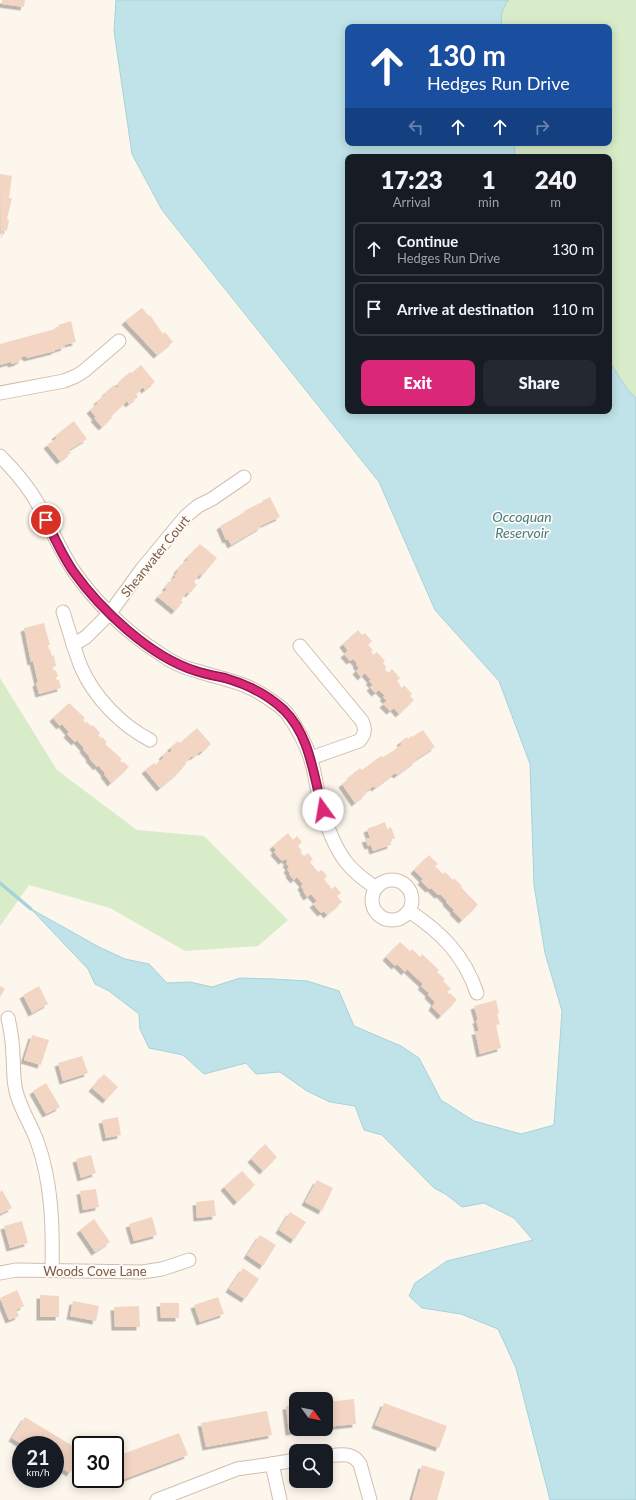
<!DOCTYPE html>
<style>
:root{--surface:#171b24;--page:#242831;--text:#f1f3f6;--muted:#9ea1a6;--line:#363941;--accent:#db2777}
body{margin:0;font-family:Lato,sans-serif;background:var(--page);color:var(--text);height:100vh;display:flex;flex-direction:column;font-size:15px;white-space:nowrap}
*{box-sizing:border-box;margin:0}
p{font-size:13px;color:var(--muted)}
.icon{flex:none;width:22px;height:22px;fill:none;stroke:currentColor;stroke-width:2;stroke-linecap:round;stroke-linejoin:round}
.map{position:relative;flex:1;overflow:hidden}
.drawer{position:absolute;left:345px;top:154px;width:267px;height:260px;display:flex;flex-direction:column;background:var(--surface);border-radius:8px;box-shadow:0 2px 10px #0003}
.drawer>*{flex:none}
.banner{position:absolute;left:345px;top:24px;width:267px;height:122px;border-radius:8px;box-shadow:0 2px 10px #0003;background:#1a4fa0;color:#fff;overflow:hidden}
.needle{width:26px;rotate:123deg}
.controls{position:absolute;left:289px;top:1392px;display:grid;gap:8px}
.controls a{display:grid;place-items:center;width:44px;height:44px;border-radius:8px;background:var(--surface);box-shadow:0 2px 10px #0003;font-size:20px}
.speed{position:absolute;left:12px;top:1436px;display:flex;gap:8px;font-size:20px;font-weight:700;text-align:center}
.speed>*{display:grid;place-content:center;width:52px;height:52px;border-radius:50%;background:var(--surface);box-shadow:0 2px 10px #0003;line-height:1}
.speed small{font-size:10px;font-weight:400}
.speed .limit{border:2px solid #111;border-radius:6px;background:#fff;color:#111}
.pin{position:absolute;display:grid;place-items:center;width:34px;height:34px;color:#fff;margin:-17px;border:2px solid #fff;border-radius:50%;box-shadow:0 1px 4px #0007}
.me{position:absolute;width:44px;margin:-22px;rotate:347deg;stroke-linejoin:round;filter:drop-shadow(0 0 3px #0008)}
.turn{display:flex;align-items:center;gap:14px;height:84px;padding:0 16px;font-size:18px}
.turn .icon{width:52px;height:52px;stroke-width:2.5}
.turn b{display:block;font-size:28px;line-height:34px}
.lanes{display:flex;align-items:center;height:38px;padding:0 16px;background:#0003;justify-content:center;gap:20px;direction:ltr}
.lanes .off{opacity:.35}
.eta{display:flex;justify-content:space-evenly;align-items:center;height:68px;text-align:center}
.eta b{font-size:24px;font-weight:800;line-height:28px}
.cta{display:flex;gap:8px;margin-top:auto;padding:8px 16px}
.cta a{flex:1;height:46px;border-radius:8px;background:var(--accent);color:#fff;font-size:16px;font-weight:800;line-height:46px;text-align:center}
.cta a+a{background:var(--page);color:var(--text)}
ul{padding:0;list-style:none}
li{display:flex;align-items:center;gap:12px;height:54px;margin:0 8px 6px;padding:0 8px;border:2px solid var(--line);border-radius:8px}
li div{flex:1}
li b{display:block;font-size:15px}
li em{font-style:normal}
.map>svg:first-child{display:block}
</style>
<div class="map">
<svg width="636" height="1500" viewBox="0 0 636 1500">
<defs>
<filter id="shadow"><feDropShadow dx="-3.5" dy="3.5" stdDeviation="0" flood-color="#0004"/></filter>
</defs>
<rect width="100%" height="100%" fill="#fdf6ec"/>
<g fill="#d8ecc9">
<path d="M509 0H636V398L627 389 609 361V157H514L515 146 512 143H609V27H502C500 17 502 7 509 0Z"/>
<polygon points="0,678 57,770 137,830 204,836 288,920 258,946 185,951 110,908 29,885 0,926"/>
</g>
<path fill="#bfe3e8" stroke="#a5d3da" d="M116 0H509C502 7 500 17 502 27H348V143H512L515 146 514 157H348V411H609V361L627 389 636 398V1500H550L516 1368 498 1329 461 1314 422 1308 409 1296 415 1283 447 1261 533 1240 514 1218 484 1203 462 1207 447 1195 434 1188 382 1135 364 1130 355 1106 330 1102 307 1091 280 1072 256 1074 246 1063 204 1074 183 1055 149 1048 140 1029 139 1014 109 991 95 984 88 969 31 909 99 947 125 959 149 964 167 983 190 982 212 987 240 978 273 979 307 981 339 991 354 1026 401 1046 419 1058 441 1100 474 1121 521 1134 554 1125 562 1011 545 953 534 885 530 764 499 681 435 610 379 482 162 210 132 154 114 31Z"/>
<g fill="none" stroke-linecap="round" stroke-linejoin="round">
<polyline stroke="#a5d3da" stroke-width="3.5" points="0,883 31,909"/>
</g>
<g fill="#f3d5c3" filter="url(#shadow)">
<polygon points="2,0 25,0 24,7 2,4"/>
<polygon points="0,174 12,176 9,198 12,198 7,219 9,220 7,231 3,230 1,240"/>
<polygon points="142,308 149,316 150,315 163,334 165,332 173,342 157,355 125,321"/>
<polygon points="71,321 76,342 64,345 65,347 55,350 55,351 27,358 26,356 22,357 22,360 18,361 19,362 11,364 11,362 0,365 0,344 59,328 58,325"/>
<polygon points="141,365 155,382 145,390 143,387 136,394 138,397 129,404 127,401 111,416 112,418 102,427 94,418 96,417 90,410 98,403 97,401 106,394 105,393 114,385 116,388 119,386 117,384 122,380 122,379 130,372 132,373"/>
<polygon points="74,421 87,439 69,450 71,453 60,461 47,445 57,438 55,436"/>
<polygon points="270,497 280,517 260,526 261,527 231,545 228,539 226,540 220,526 245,512 244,511 260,503 260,504 263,502 262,501"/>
<polygon points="200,544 217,558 202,576 200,574 194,582 197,585 189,594 187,592 181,600 183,602 175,611 158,597 163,591 164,592 167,589 165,588 173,578 174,579 176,577 174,576 178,571 177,570 185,561 186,562 188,559 187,558"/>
<polygon points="44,623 50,645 48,645 49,650 50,649 52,656 54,655 56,666 53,667 54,671 56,670 58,677 56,677 57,680 59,680 61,688 39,694 36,683 38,682 33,661 31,662 24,628"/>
<polygon points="358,630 362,635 365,633 372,641 368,645 373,650 371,651 373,655 377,652 385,661 383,663 386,667 385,669 388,673 392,669 400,678 397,681 400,684 399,685 402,688 404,685 412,694 410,696 414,700 399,714 394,708 390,711 383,704 387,701 383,697 385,696 379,690 375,693 370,687 373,685 369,681 371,680 365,673 361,677 356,671 359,668 356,664 357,663 353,659 350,661 344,654 348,651 343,644"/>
<polygon points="69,703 85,718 83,720 86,723 87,722 91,726 93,725 100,733 98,735 101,738 102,737 107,742 105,744 122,759 120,760 122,763 124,762 129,767 111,783 104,774 105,773 98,765 97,767 89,758 90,757 83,749 84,748 77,740 75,742 67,734 69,732 62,724 60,726 53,718"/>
<polygon points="197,728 211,744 202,752 201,751 193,757 192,756 185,763 186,764 178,773 160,788 145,770 154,763 156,765 164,757 162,756 167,751 169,753 172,750 170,748 178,741 180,743"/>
<polygon points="423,730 435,747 415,760 416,761 397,775 395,773 375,788 374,786 365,792 366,794 355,803 342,784 351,777 350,776 360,768 362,770 381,756 383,757 393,751 402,744 400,742 407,737 408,739 411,736 412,737"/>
<polygon points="385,822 387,829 391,827 395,838 390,840 391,845 373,851 371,845 368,846 365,839 370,838 367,829"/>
<polygon points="288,833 293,840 297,836 302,842 298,846 302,851 300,852 304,856 308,853 313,859 310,862 318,872 322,870 327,876 324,879 332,889 335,886 341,893 337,896 342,902 327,915 324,911 321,913 313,904 317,901 311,894 307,897 303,891 304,891 301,886 303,884 297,877 294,880 289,874 290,873 287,869 289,867 286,863 288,862 285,859 282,861 274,852 276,850 273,846"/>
<polygon points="429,855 438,864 435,866 443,874 445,872 453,880 454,878 462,886 461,887 478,905 462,920 453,911 454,910 446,902 447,901 440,894 438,895 431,888 429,889 421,881 423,879 414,870"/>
<polygon points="400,942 410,951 412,949 420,957 422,954 439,970 437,972 445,979 443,981 451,989 447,992 449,994 450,993 457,1000 441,1016 432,1007 435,1002 428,995 429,993 421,986 423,984 407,969 405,972 397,964 395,966 386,957"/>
<polygon points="0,986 5,989 0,997"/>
<polygon points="39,986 48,1004 32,1013 23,995"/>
<polygon points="496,1000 499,1013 497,1014 500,1024 496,1025 501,1048 480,1054 475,1031 479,1031 476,1020 478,1020 474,1006"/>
<polygon points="32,1035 49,1040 41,1065 24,1060"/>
<polygon points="82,1056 88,1073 63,1081 58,1063"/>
<polygon points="104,1074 118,1087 106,1100 92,1088"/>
<polygon points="46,1083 60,1107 46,1114 33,1091"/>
<polygon points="118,1117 121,1135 106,1138 102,1120"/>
<polygon points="265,1144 277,1157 263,1171 251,1159"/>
<polygon points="91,1155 96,1173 81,1178 76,1159"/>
<polygon points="242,1171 255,1185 237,1202 224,1187"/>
<polygon points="317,1180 333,1188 322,1211 305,1202"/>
<polygon points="96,1189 99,1207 83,1210 80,1191"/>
<polygon points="2,1190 12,1208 0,1214 0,1192"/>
<polygon points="214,1200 216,1216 197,1218 196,1202"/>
<polygon points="290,1212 306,1222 294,1240 279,1230"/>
<polygon points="152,1217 157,1235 134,1241 129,1224"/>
<polygon points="94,1219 110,1242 95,1252 80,1230"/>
<polygon points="22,1221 28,1243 10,1248 4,1226"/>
<polygon points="260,1235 276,1245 263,1266 247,1255"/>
<polygon points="243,1268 259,1279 245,1299 229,1289"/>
<polygon points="17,1290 24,1306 16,1310 19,1316 9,1320 0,1298"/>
<polygon points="40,1295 59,1296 59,1317 40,1317"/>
<polygon points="218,1297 224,1314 200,1322 194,1305"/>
<polygon points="73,1301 99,1306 96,1321 70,1316"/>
<polygon points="160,1303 179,1303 179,1318 161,1318"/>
<polygon points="139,1306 140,1327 115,1327 114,1307"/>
<polygon points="354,1399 356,1424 326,1427 326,1402"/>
<polygon points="384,1403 447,1426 439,1448 375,1425"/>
<polygon points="296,1405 296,1429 303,1430 289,1432 286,1406"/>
<polygon points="267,1411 272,1435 206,1447 201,1423"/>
<polygon points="25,1417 81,1451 81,1455 70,1473 55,1464 55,1445 23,1445 12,1438"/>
<polygon points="179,1433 188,1455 114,1483 113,1479 115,1479 115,1457"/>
<polygon points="422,1465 445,1472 437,1500 412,1500"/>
</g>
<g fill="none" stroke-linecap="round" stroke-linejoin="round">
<g stroke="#d1beb0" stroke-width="15">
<g id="minor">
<polyline points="0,393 64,381 76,376 84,371 119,341"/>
<path d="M0 456C15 471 29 487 39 506 51 527 59 549 73 570 94 601 127 633 159 653 170 661 183 668 197 671 225 680 247 682 272 701 277 704 282 708 286 712 296 726 305 741 310 757 315 771 316 786 320 801 325 821 333 845 346 862 354 872 364 880 375 887"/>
<path d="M63 612C69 630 74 649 81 667 94 697 121 725 150 740"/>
<polyline points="73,645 86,637 110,613 142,569 186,516 198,506 212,499 244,477"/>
<path d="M300 646 362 721C366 729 365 735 359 741L311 758"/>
<circle cx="392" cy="900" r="20"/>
<path d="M409 911C441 932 464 955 477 993"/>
<path d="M8 1018C11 1031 13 1044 13 1057 14 1068 13 1080 16 1091 20 1109 31 1124 37 1141 52 1182 53 1227 52 1270"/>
<polyline points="0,1273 16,1270 142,1272 162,1269 189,1260"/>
<path d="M326 1456C339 1455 352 1451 360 1464L370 1500"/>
<polyline points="157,1500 237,1469 272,1464"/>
<polyline points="280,1500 272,1464 296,1460"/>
</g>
</g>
<use href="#minor" stroke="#fff" stroke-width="13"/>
</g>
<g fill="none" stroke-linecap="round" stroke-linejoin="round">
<g stroke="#8e194d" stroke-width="10">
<path id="route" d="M46 520C54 537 62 555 73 571 100 609 150 657 196 671 205 674 216 676 225 678 246 684 268 695 284 710 311 737 313 776 323 810"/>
</g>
<use href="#route" stroke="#db2777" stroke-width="7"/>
</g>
<g text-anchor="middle" stroke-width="3.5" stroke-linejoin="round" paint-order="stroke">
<g font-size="13" fill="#7a5c4d" stroke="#fffaf3">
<text transform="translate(155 556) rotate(-51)" y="5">Shearwater Court</text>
<text x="95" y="1276">Woods Cove Lane</text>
</g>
<g font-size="14" font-style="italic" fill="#437c86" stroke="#fffaf3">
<text x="522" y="522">Occoquan<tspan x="522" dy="16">Reservoir</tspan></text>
</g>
</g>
</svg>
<div class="controls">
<a><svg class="needle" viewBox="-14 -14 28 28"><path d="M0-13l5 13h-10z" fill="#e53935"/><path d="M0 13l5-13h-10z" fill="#9ea1a6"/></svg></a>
<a><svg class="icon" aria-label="search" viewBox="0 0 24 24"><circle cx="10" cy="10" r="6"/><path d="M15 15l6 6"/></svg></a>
</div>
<div class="speed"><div>21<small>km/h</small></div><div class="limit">30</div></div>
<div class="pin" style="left:46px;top:520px;background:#d93025"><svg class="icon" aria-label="arrive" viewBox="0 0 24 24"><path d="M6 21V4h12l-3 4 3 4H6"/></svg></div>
<svg class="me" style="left:323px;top:810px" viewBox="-20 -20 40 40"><circle r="19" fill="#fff"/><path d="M0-13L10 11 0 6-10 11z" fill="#db2777"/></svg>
<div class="banner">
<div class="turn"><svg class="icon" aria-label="ahead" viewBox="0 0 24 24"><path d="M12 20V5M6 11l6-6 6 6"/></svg><div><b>130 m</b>Hedges Run Drive</div></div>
<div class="lanes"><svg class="icon off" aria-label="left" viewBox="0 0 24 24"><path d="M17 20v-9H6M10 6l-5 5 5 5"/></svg><svg class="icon" aria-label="ahead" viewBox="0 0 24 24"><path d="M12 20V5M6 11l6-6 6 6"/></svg><svg class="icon" aria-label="ahead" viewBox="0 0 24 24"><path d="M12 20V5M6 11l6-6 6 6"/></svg><svg class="icon off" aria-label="right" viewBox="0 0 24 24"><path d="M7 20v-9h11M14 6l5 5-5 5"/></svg></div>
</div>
<section class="drawer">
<div class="eta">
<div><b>17:23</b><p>Arrival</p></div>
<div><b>1</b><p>min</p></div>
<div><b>240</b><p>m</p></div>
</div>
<ul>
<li><svg class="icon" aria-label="ahead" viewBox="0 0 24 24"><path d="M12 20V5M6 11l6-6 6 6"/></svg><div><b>Continue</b><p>Hedges Run Drive</p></div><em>130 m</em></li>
<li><svg class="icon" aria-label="arrive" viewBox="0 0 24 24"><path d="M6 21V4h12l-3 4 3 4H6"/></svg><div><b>Arrive at destination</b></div><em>110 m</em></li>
</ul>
<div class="cta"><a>Exit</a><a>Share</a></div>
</section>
</div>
